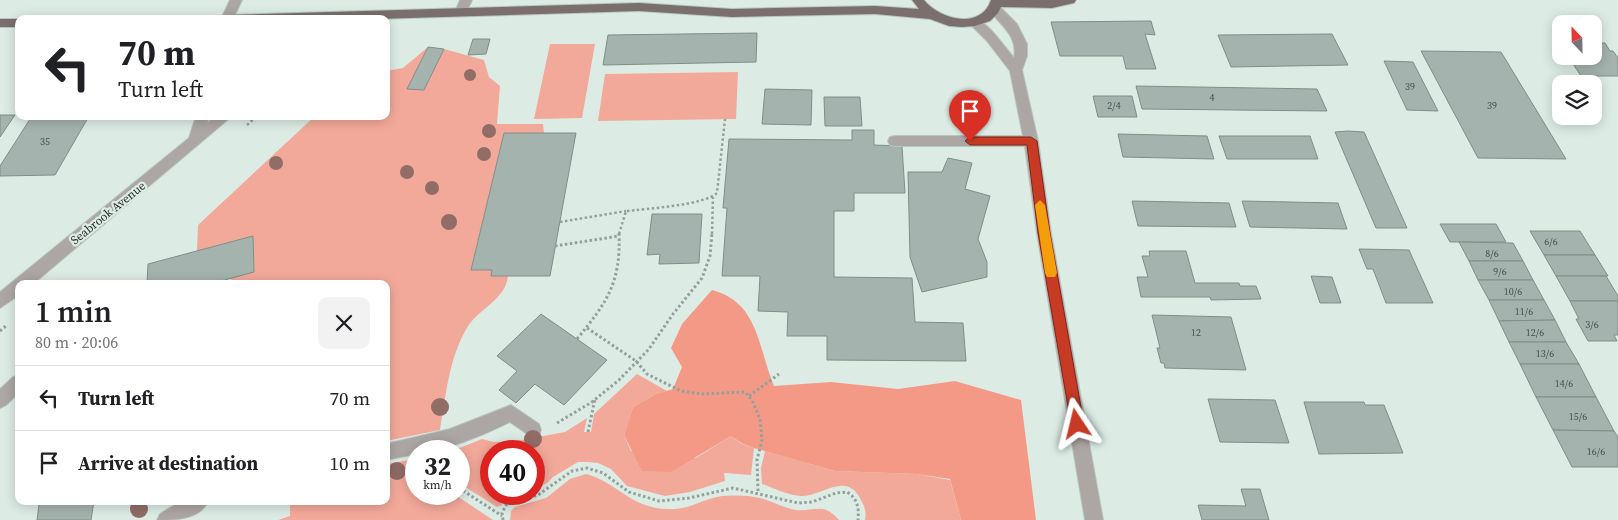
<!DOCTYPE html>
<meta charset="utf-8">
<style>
:root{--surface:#fff;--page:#f2f2f2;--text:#202124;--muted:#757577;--line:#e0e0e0}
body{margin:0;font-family:"Source Serif 4",serif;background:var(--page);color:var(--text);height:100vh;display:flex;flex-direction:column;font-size:19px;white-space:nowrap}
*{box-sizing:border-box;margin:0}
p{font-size:16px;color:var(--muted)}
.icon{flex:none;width:28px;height:28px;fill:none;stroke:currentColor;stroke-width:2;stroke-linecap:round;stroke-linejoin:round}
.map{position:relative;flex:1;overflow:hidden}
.details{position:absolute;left:15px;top:280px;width:375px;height:225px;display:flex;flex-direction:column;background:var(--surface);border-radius:10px;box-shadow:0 2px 12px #0003}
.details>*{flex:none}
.banner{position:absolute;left:15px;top:15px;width:375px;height:105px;border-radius:10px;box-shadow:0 2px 12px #0003;background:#fff;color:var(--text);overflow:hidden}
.needle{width:32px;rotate:338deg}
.buttons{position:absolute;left:1552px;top:15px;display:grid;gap:10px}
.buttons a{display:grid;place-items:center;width:50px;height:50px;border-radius:10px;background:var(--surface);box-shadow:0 2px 12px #0003;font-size:25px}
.speed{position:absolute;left:405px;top:440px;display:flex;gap:10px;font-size:25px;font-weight:700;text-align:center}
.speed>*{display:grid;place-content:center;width:65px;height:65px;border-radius:50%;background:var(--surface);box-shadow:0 2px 12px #0003;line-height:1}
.speed small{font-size:12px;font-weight:400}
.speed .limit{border:8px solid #d22;background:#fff;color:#111}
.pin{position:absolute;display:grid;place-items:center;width:42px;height:42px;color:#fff;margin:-51px -21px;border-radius:50% 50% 50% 0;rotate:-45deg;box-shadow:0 0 5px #0007}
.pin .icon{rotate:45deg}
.me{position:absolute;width:55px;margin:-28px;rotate:350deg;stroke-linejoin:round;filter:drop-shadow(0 0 4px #0008)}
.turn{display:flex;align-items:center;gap:18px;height:105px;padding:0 20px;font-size:22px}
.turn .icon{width:65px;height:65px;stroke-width:2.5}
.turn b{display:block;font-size:35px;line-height:42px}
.round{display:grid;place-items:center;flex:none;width:52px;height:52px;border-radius:10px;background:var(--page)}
.head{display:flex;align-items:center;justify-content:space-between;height:85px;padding:0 20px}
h1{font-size:30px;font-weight:600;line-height:38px}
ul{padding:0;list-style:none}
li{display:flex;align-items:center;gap:15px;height:65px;padding:0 20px;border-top:1px solid var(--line)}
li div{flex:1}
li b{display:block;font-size:19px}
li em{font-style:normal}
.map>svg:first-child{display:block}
</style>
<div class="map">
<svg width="1618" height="520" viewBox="0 0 1618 520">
<rect width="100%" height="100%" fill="#dcece5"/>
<g fill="#f3a99a">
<polygon points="550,44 595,44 582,118 534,119"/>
<path d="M428 47 407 89 424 90 444 49 484 60 489 77 500 86 497 124H543L544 133H504L471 270H492L491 276H508C506 299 479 309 468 326 449 357 446 395 440 430L386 441V284H232L231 278 254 272 253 236 197 251 198 225 315 116H386V71L403 68Z"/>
<polygon points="738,72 736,119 598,121 605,74"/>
<polygon points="637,374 667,391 656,394 633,407 624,435 631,451 696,458 731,436 742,444 754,448 751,475 724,473 725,481 690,492 665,496 627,486 611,469 598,463 588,462 578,462 553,477 547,483 534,488 534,451 491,451 491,494 512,494 505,497 502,505 497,507 459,483 459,451 452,451 482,439 494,442 517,441 565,432 587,418 584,432 591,432 594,414"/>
<path d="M765 451 835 471 917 474 950 480 961 520H865C867 511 864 506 860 498 845 471 822 497 800 496 787 495 774 488 762 484L761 468Z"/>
<polygon points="416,459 416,494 434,494 435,497 444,496 444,494 454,494 493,520 278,520 290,516 290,501 386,501 386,464"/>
<path d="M586 474C620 483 631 511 674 509 690 509 705 498 722 496 732 495 750 495 760 498 772 501 783 508 796 510 805 511 815 508 823 509 830 511 835 515 839 520H510L511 511 515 507 546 498 570 479Z"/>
</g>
<path fill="#f59987" d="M712 290C759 302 758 348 774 386L831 382 898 389 955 381 1021 400 1036 520H961L950 479 917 474 835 471 754 448 743 444 731 436 671 472 642 471 624 435 633 407 656 394 673 389 682 367 671 348 682 324Z"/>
<g fill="#a4b3ad" stroke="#808e88">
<polygon points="1151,21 1155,35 1145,34 1156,69 1126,69 1123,56 1060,56 1051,22"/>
<polygon points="757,33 756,62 603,65 608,35"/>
<polygon points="1332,34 1348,65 1231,67 1218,35"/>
<polygon points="473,39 490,39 486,54 468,55"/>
<polygon points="1594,43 1605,43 1610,51 1613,51 1618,58 1618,76 1581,76 1568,56 1594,56"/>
<polygon points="428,47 444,49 424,90 407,89"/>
<polygon points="1421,51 1501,52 1566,159 1478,158"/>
<polygon points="1384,61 1413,62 1438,111 1407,110"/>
<polygon points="1136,86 1317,89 1327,111 1142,109"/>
<polygon points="765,89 812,90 811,125 762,124"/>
<polygon points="1093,96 1132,96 1137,117 1098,117"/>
<polygon points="824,97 860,97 862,126 825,126"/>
<polygon points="0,115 15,115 0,137"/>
<polygon points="32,116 89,116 55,175 0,176 0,166"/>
<polygon points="852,130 874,130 874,145 902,146 905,193 854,193 854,211 834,211 834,277 912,278 915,322 963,323 966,361 827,360 827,336 787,336 788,312 758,311 760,276 722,276 727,208 723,208 729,139 852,140"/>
<polygon points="1348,131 1364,132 1407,228 1376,228 1335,132"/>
<polygon points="504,133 576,133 550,276 491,276 492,270 471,270"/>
<polygon points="1118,134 1207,136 1214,159 1123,157"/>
<polygon points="1219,136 1310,136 1318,159 1227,159"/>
<polygon points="948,158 972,163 965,189 990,196 978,239 987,262 987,277 922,292 910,257 908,172 942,172"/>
<polygon points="1132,201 1229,203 1236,227 1138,226"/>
<polygon points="1242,201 1338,203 1347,229 1250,227"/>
<polygon points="652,214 702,214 699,263 659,264 660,254 647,255"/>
<polygon points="1440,224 1496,224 1506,242 1450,242"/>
<polygon points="1530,231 1580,231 1595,255 1544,255"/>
<polygon points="253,236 254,272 210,284 147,284 148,264"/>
<polygon points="1459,242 1513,243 1523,261 1469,261"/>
<polygon points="1359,249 1409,250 1433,303 1386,303 1373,269 1367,269"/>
<polygon points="1149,251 1186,251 1195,283 1239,283 1240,286 1256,286 1261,299 1211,300 1210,297 1141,297 1137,277 1148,277 1142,256 1150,256"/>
<polygon points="1544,255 1595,255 1608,276 1556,276"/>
<polygon points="1469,261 1523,261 1533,280 1478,280"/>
<polygon points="1311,276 1332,277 1341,303 1320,303"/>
<polygon points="1556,276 1606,276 1618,296 1618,301 1570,301"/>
<polygon points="1478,280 1533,280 1544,300 1489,300"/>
<polygon points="1489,300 1544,300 1555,320 1499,321"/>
<polygon points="1570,301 1618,301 1618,335 1614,335 1617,341 1588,341 1576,319 1579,319"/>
<polygon points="541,314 607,360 564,405 535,384 516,403 499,390 517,371 497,356"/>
<polygon points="1152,315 1231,317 1246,370 1165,368 1164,363 1161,363 1157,348 1160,348"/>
<polygon points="1555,320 1566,342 1509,342 1499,321"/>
<polygon points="1509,342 1566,342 1579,364 1520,364"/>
<polygon points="1520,364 1579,364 1596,397 1536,397"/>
<polygon points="1536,397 1596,397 1614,431 1553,430"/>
<polygon points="1208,399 1275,400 1289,443 1220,442"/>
<polygon points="1304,402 1364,402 1365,405 1384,405 1403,453 1319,454"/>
<polygon points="1553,430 1614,431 1618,437 1618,467 1572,467"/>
<polygon points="1241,489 1260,489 1269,520 1202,520 1198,505 1246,506"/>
<polygon points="53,501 94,501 91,520 37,520 39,505"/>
</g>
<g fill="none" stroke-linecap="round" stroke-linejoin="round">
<g stroke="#b8c6c0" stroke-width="2">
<g id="minor">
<polygon points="230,0 242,0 233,19 221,19"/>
<polygon points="460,0 472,0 465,15 461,16 455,12"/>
<path d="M995 5 999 6 1017 24 1027 44V56L1022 70 1038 141 1051 233 1103 520H1085L1037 233 1025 146H895L890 145 888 141 890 137 895 136H1023L1010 71 987 41 968 22 974 18C988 22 1004 46 1014 58 1018 34 1000 26 989 9Z"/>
<polygon points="196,116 210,116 207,123 216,116 232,116 33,284 19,284 19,295 0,308 0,292 189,138"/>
<polygon points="19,375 19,393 6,405 0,408 0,389 13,377"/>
<path d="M511 405 539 424 541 430 539 436 533 438 510 422C481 436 448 451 416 451V454L386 460V444L450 429Z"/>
<path d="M181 501H208C200 520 174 520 157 520L160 514Z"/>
</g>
</g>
<g stroke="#b8c6c0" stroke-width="2">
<g id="major">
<path d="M912 0H924C940 20 981 30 991 0H1076L1074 3 1052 8 1001 7 998 13 990 21 975 26 962 27 949 26 930 19 875 14 732 17 639 11 376 19H220L226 15 639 3 732 9 875 6 919 9Z"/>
<rect x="0" y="19" width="19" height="8"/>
</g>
</g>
<g stroke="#94a09b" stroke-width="2.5" stroke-dasharray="2.5 2.5" stroke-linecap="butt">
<polyline points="247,125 257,116"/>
<polyline points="560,222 626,211"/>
<path d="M619 234 626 211C645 209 705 205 717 193L725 119"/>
<polyline points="712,234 713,197"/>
</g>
<g stroke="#94a09b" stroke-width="3" stroke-dasharray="2.5 2.5" stroke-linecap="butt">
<polyline points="555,246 619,236"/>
<polyline points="587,328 636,361 647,374 681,391 701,394 745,392 752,400 760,419 762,440 757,460 758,491"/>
<polyline points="0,331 7,325"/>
<path d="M577 339C607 302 621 283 619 233"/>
<polyline points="749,396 779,374"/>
<polyline points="557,423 592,402 619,380 649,349 673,314 702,278 710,256 712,233"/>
<polyline points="588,432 595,399"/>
<polyline points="459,488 502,516"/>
<polyline points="439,494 439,497"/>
<path d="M503 520 502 513 506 505 538 495 572 471 587 468 603 473 629 492 659 501 689 498 733 488 798 503 812 502 836 493 847 492C858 499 859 508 858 520"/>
</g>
<use href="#minor" fill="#aca6a4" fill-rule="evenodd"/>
<use href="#major" fill="#7b6f6d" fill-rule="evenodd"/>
</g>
<g fill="#926c67">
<circle cx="470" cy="75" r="6"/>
<circle cx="489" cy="131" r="7"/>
<circle cx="484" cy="154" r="7"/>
<circle cx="276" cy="163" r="7"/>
<circle cx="407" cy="172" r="7"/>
<circle cx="432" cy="188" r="7"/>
<circle cx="449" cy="222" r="8"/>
<circle cx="440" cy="407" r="9"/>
<circle cx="533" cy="439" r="9"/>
<circle cx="397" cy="471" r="9"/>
<circle cx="139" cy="509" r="9"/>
</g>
<polygon fill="#c73b25" stroke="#812618" points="970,137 1031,137 1037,141 1050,233 1084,424 1082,428 1077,430 1073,428 1071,424 1038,233 1027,145 970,145 965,141"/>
<polygon fill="#f59e0b" points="1040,200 1045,205 1057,273 1055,277 1047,277 1045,273 1035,205"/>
<g text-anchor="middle" stroke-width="4.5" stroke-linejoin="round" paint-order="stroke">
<g font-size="10" fill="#474f4c">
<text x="1410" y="90">39</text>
<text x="1212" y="101">4</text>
<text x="1114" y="109">2/4</text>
<text x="1492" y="109">39</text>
<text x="45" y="145">35</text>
<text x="1551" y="245">6/6</text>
<text x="1492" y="257">8/6</text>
<text x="1500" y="275">9/6</text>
<text x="1513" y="295">10/6</text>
<text x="1524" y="315">11/6</text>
<text x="1592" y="328">3/6</text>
<text x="1196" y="336">12</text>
<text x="1535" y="336">12/6</text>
<text x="1545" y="357">13/6</text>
<text x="1564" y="387">14/6</text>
<text x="1578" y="420">15/6</text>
<text x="1596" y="455">16/6</text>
</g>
<g font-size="12" fill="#282e2c" stroke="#dcece5">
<text transform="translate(108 213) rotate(-39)" y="4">Seabrook Avenue</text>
</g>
</g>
</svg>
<div class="buttons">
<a><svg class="needle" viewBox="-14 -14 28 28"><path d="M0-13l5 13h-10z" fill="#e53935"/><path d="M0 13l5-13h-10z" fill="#757577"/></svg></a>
<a><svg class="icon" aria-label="layers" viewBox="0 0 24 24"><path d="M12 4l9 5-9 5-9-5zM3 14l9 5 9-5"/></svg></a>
</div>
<div class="speed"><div>32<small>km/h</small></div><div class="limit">40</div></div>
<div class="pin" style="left:970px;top:141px;background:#d93025"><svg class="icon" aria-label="arrive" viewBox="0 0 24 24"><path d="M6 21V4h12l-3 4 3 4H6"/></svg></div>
<svg class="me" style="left:1077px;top:424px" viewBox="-20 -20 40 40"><path d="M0-17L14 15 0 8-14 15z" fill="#c73b25" stroke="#fff" stroke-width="4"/></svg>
<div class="banner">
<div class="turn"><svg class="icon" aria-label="left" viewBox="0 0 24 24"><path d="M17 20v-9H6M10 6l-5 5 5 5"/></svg><div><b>70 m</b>Turn left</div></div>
</div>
<section class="details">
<div class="head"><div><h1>1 min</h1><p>80 m · 20:06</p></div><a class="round"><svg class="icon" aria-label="close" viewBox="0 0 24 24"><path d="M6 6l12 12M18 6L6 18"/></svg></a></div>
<ul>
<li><svg class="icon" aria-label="left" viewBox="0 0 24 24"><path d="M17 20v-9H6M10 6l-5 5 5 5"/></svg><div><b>Turn left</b></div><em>70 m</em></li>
<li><svg class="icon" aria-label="arrive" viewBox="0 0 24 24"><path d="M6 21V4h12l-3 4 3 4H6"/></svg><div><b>Arrive at destination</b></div><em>10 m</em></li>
</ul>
</section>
</div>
